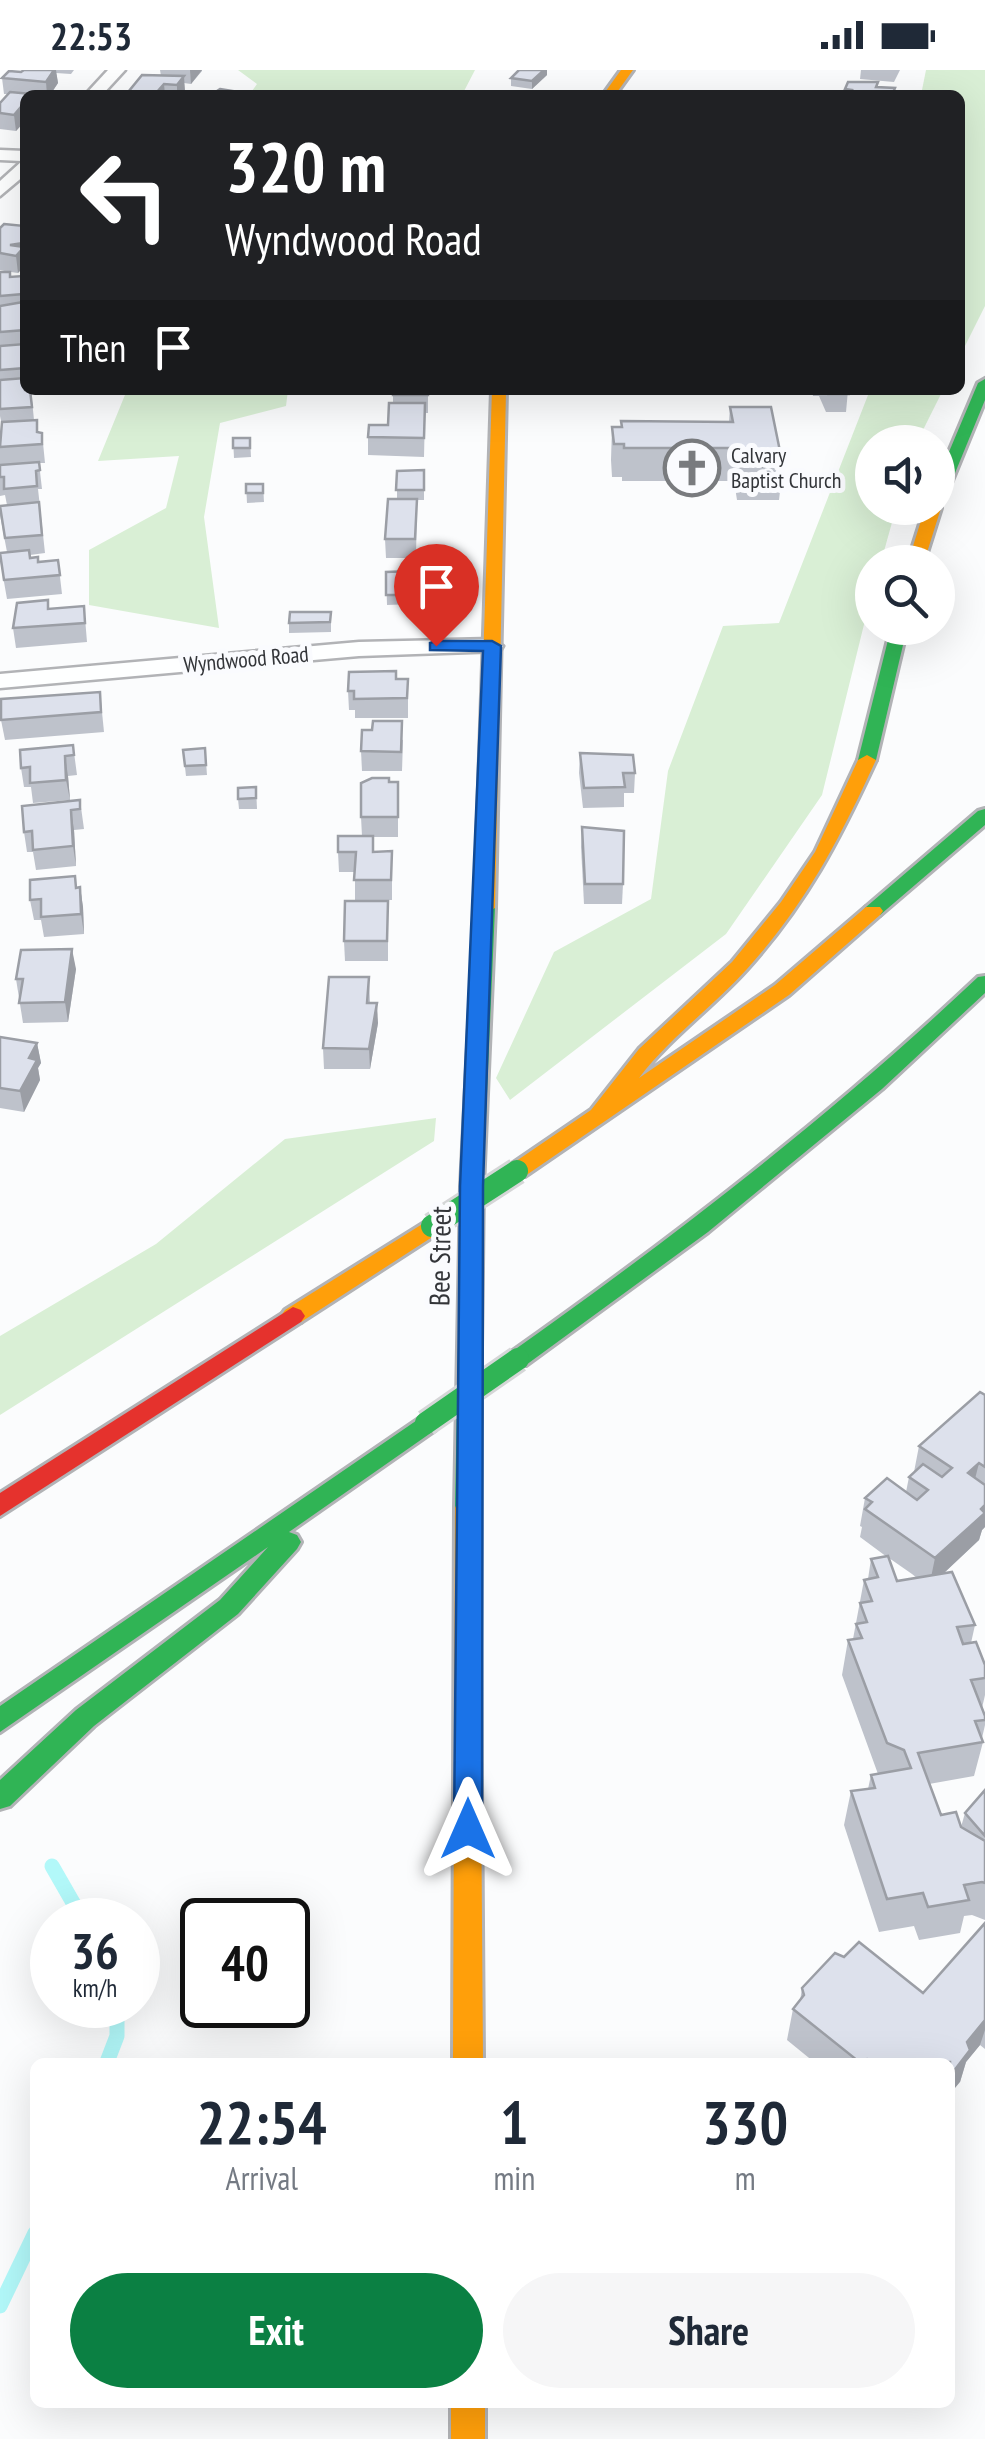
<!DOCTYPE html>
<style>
:root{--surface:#fff;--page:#f6f6f7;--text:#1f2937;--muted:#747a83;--accent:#0b8043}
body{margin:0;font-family:"PT Sans Narrow",sans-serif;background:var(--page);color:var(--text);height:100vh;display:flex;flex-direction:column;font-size:38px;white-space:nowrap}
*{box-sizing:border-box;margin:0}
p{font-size:32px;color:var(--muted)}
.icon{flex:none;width:55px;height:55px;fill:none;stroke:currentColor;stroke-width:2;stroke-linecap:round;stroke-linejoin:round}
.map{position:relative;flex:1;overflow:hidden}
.drawer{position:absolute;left:30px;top:1988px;width:925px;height:350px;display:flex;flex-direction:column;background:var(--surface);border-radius:15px;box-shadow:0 10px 40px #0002}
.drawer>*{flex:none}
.top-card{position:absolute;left:20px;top:20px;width:945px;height:305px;border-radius:15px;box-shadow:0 10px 40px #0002;background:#202124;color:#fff;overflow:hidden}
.fabs{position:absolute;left:855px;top:355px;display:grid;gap:20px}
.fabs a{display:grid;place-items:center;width:100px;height:100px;border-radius:50%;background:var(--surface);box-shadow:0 10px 40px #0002;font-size:50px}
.speed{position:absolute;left:30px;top:1828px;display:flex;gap:20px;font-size:50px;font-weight:700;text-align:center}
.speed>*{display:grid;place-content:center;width:130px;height:130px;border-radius:50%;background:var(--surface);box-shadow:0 10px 40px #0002;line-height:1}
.speed small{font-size:25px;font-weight:400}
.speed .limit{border:5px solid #111;border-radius:15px;background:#fff;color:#111}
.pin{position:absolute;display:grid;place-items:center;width:85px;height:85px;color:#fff;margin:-102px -42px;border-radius:50% 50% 50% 0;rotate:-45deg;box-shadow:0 0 10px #0007}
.pin .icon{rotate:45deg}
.me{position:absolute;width:110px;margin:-55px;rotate:0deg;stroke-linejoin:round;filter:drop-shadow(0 0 8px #0008)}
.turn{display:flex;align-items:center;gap:35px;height:210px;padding:0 40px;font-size:45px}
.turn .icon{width:130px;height:130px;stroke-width:2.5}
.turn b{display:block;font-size:70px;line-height:85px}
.then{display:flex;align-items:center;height:95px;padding:0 40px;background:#0003;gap:20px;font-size:38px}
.eta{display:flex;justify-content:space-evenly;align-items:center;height:170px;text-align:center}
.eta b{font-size:60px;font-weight:800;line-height:70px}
.primary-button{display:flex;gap:20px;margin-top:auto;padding:20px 40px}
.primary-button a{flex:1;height:115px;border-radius:60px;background:var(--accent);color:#fff;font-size:40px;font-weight:800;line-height:115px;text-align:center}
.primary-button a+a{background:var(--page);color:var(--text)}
.status{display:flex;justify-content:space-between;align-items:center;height:70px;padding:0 50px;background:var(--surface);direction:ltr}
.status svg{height:28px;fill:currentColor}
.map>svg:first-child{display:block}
</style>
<div class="status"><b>22:53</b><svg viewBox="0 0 49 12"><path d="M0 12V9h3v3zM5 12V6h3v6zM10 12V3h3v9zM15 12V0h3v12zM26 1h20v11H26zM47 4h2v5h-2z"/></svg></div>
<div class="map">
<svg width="985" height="2369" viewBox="0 0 985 2369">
<rect width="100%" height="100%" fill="#fbfcfd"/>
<g fill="#d9efd5">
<polygon points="238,0 475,0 462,25 249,25 257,14"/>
<polygon points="926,0 985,0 985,236 960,286 960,25 921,25"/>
<polygon points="127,320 288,320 286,336 220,353 204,447 219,558 89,535 89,480 166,438 179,386 98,391"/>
<polygon points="870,320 943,320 917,372 872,372 872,438 896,438 881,492 872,492 872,522 822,725 726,864 510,1030 496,1008 554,882 651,829 668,701 723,556 779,553"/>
<polygon points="436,1048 434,1071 0,1345 0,1266 156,1174 285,1069"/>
</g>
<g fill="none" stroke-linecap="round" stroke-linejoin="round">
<g stroke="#b2f8f9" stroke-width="15">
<polyline points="52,1796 83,1850"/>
<polyline points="107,1992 117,1966 117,1935"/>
<polyline points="0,2236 35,2163"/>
</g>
<g stroke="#b2b3b6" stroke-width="5">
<g id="street">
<polygon points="108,0 125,0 102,25 85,25"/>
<polygon points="0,80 25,81 25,105 0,126 0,111 22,91 0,90"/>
<polygon points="492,569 503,576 500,581 359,586 0,618 0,604 359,572"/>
</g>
</g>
<g stroke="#b2b3b6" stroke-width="6">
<g id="fast">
<polygon points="985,309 985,330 946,425 938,430 938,408 978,313"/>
<polygon points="891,558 907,558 876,690 867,695 858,690"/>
<polygon points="985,739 985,755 880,845 866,845 863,841 866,837 978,741"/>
<polygon points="485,832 495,838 483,1117 479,1438 476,1445 467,1448 458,1445 455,1438 461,1117 475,838"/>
<path d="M985 906V923L882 1019 708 1162 526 1295H510L506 1289 510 1283C674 1167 832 1045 978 907Z"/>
<polygon points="426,1344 435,1346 438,1353 435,1360 289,1462 297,1465 301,1472 297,1479 238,1544 94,1656 10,1736 0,1739 0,1710 76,1640 220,1530 268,1477 0,1662 0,1636"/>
</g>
</g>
<g stroke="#b2b3b6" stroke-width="6">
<g id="slow">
<polygon points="621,0 633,0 615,25 603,25"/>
<polygon points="492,320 506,320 495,838 485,844 475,838"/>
<polygon points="939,435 941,438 924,492 908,492 925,438"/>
<path d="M867 685 876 690C839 770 807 832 747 899 713 937 670 967 639 1008L775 915 866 837H880L883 841 880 845 789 925 525 1106H509L506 1101 509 1096 591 1040 639 979 732 892 781 832 815 782 858 690Z"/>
<polygon points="432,1148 443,1156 440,1162 301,1252 285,1252 281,1246 285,1240"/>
<polygon points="467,1428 476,1431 479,1438 483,1992 453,1992 455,1438 458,1431"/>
<rect x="451" y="2332" width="34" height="37"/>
</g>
</g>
<g stroke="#b2b3b6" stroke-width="6">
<polygon id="jam" points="293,1237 301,1240 305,1246 301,1252 0,1446 0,1423"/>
</g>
<use href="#street" fill="#feffff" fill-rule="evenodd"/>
<use href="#fast" fill="#30b455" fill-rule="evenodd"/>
<use href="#slow" fill="#ff9f0a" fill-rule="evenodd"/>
<use href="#jam" fill="#e5322d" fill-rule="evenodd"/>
<g stroke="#d5d6d7" stroke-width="28" stroke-linecap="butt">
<g id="fast-bridge">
<polyline points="432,1156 517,1101"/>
<polyline points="426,1353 518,1289"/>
</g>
</g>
<use href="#fast-bridge" stroke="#30b455" stroke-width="22"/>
</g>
<g fill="#bec2cb" fill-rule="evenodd">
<polygon points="24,0 74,0 71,4 56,3 58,13 50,25 25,25 25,51 16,61 0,59 0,33 8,24 4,24 2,8 21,2"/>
<polygon points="160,0 202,0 202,1 191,14 184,13 185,22 183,25 129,25 129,21 161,6"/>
<polygon points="519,0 547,0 547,5 532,19 511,16 511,8"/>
<polygon points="861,0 900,0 894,12 860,9"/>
<polygon points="25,132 25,154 23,154 20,137"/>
<polygon points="25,156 18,203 11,202 11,207 23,206 25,223 25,320 31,320 34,350 38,362 42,363 45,393 39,393 42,419 38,419 45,483 30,485 30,488 38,492 58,490 62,524 7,529 0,489 7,482 0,445 7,435 5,425 0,426 0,365 2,356 0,346 0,202 9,202 0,200 0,158"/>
<polygon points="393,320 428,320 428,343 425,343 424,387 368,385 368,367 388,355 393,333"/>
<polygon points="812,320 848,320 846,342 826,342 819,326 813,326"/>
<polygon points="730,337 783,396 779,430 737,430 734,411 622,411 622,407 612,407 611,390 612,357 729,352"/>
<polygon points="233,368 250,368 251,387 234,388"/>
<polygon points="424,400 424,430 417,430 416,488 386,488 385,469 397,429 397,401"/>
<polygon points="246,414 263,414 264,432 247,433"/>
<polygon points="413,501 413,534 387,535 386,502"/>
<polygon points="48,530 49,539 84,536 87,572 16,578 13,558"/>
<polygon points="331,542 331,562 289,563 289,553"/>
<polygon points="397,609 408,629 408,648 355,648 355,640 349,640 348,621"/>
<polygon points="100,622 104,662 5,670 1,650"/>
<polygon points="372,660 403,670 402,701 362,701 361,681"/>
<polygon points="73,675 77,705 68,706 70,730 33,733 31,717 24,717 21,698"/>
<polygon points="205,678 207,705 186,706 183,680"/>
<polygon points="580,683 635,703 634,723 624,723 624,737 583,738 579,703"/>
<polygon points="389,712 398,712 398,767 373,767 374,782 392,781 392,830 355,830 355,802 339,802 338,782 362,766 361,747"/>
<polygon points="256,717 257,739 239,739 238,729"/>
<polygon points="80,730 84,759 74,760 76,796 36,800 33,782 27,782 24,762"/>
<polygon points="582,757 623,814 622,834 584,834 581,777"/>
<polygon points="80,817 83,837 84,864 44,867 41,850 34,850 30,830"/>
<polygon points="388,831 388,891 345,891 344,871"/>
<polygon points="76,899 68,952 23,953 16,909"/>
<polygon points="369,907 370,933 378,953 370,999 324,999 323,978"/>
<polygon points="0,967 37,973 41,993 38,998 40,1010 24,1042 0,1038"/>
<path d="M985 1325V1457L982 1460 979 1470 943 1504 975 1555 971 1573 985 1595V1625L982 1638 985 1646V1655L982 1668 983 1672 974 1706 929 1714 941 1745 961 1757 965 1743 985 1720V1850L972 1845 964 1846 960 1863 919 1870 914 1856 879 1862 844 1755 851 1721 868 1719 871 1705 878 1704 842 1605 848 1570 853 1569 864 1510 868 1509 871 1489 887 1487 860 1467 862 1457 860 1456 865 1428 906 1422 909 1407 914 1402 919 1376ZM889 1488 912 1504 917 1508 897 1511Z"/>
<polygon points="985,1853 985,1979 980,1975 966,1992 960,2012 950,1992 814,1992 787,1970 793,1939 800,1931 802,1918 923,1923"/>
</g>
<g fill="#9b9ea5">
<polygon points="54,0 56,0 58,13 50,25 47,25 46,12"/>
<polygon points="190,0 202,0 191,14"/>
<polygon points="544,0 547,0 547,5 532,19 532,11"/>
<polygon points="184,6 185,22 183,25 177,25 177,15"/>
<polygon points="164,14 165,25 156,25 156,23"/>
<polygon points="25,32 25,51 16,61 14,45"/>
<polygon points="25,160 25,196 18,203 16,186 10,175"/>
<polygon points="65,686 68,706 70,730 66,710"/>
<polygon points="71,740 74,760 76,796 73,776"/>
<polygon points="80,817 83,837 84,864 81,844"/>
<polygon points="72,879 76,899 68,952 65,932"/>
<polygon points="377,933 378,953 370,999 369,979"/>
<polygon points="37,973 41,993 38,998 40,1010 24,1042 20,1021 29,988"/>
<polygon points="979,1393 972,1421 968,1403"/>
<polygon points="985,1435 985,1457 982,1460 979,1470 929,1517 935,1488"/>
<polygon points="985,1950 985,1960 980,1975 966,1992 960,2012 950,2024 950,2006 967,1972"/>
</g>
<g fill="#dde1ec" stroke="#9b9ea5" stroke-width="2.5">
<polygon points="24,0 54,0 46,12 2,8 9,1 21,2"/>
<polygon points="519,0 544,0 532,11 511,8"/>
<polygon points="142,5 184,6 177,15 164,14 156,23 129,21"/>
<polygon points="848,12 878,12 876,17 895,18 892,25 850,25 852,20 845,19"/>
<polygon points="220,19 232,21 225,25 211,25"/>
<polygon points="10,22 32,24 25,25 25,32 14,45 0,43 0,33"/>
<polygon points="4,154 25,156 24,161 25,161 25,170 23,173 10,175 24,177 16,186 0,183 0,158"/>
<polygon points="0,202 10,202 10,207 23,206 23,224 0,226"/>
<polygon points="23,232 25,260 0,262 0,236"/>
<polygon points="25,274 25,298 0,300 0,276"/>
<polygon points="25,308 25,320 30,320 32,337 0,339 0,310"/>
<rect x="393" y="320" width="35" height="5"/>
<polygon points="826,320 846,320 848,324 828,324"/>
<polygon points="389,333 425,333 424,368 368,367 369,355 388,355"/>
<polygon points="730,337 771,337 783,396 740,397 737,378 624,378 624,374 614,374 612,357 622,357 621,351 733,352"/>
<polygon points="37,350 37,362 42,363 42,374 0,377 2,352"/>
<rect x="233" y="368" width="17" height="10"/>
<polygon points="39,392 40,400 36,401 37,416 4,419 4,407 0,407 0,395"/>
<polygon points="424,400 424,420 396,420 397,401"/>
<rect x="246" y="414" width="17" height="9"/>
<polygon points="388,429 417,429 415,469 385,469"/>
<polygon points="39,432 42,465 5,468 0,436"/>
<polygon points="29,480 30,488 38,487 38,492 58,490 60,505 4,510 0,483"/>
<polygon points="413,501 413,525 386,525 386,502"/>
<polygon points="48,530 48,539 84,536 85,553 13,558 17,533"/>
<polygon points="290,542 331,542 330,552 289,553"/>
<polygon points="396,601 396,609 408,609 407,628 354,629 354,621 348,621 349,602"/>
<polygon points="100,622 101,642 1,650 1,629"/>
<polygon points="373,651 402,651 401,682 361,681 362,660 372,660"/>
<polygon points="73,675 74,685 65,686 66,710 30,713 30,697 21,698 20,680"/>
<polygon points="205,678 206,695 185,696 183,680"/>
<polygon points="580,683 633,685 635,703 623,703 625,717 584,718"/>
<polygon points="372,708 389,708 389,712 398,712 398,747 361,747 361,713"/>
<polygon points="256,717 256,728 238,729 238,718"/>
<polygon points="80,730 80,739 71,740 73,776 33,780 32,761 24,762 22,736"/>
<polygon points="582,757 624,761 623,814 585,814"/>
<polygon points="338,766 373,766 373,782 392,781 391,810 354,810 356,782 338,782"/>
<polygon points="75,806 76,818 80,817 81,844 41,847 41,829 30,830 30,810"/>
<polygon points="345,831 388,831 387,871 344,871"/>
<polygon points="72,879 65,932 19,933 23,909 16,909 21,880"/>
<polygon points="329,907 369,907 367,933 377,933 369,979 323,978"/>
<polygon points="0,967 37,973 29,988 37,990 20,1021 0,1018"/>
<polygon points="980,1322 985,1325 985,1397 979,1393 968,1403 985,1415 985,1435 981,1439 985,1443 935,1488 865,1439 872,1432 865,1428 887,1408 917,1430 928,1420 909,1407 923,1394 942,1407 952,1398 919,1376"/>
<polygon points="888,1486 897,1511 952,1502 975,1555 957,1557 963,1574 976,1572 985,1595 985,1608 971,1610 985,1646 985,1650 975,1651 983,1672 918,1683 941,1745 956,1742 961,1757 985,1771 985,1813 982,1812 964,1815 969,1830 928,1837 923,1823 887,1829 851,1721 875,1718 871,1705 911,1698 904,1680 887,1673 848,1570 862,1568 856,1554 867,1552 860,1533 872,1531 864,1510 878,1507 871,1489"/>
<polygon points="985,1720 985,1766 965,1743"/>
<polygon points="985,1853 985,1950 967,1972 970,1980 950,2006 950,1992 871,1992 867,1989 858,1991 793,1939 804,1925 802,1918 835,1883 844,1887 859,1872 923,1923"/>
</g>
<polygon fill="#1a73e8" stroke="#114b97" stroke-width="2.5" points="436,571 492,571 501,576 483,1116 482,1759 478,1768 468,1771 458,1768 454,1759 460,1116 483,581 430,580 430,573"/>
<defs>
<g id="church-ring" transform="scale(2.875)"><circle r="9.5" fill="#fafbfe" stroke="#797b7e" stroke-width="1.5"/><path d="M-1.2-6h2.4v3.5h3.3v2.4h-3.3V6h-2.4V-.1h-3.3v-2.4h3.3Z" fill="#797b7e"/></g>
</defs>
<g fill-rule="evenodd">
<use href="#church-ring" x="692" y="398"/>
</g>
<g text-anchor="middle" stroke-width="10" stroke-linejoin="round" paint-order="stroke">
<g font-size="22" fill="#333539" stroke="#fafbfe" text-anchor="start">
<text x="731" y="393">Calvary<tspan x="731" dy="25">Baptist Church</tspan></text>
</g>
<g font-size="22" fill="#333539" stroke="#fafbfe">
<text transform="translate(246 589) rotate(-5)" y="8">Wyndwood Road</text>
</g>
<g font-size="28" fill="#333539" stroke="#fafbfe">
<text transform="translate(440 1186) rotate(-89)" y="10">Bee Street</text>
</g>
</g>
</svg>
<div class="fabs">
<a><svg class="icon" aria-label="sound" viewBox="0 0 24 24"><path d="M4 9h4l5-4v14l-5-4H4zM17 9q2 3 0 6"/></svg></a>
<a><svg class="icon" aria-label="search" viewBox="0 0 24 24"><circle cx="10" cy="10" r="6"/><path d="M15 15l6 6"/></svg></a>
</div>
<div class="speed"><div>36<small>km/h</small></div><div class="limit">40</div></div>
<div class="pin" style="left:436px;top:576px;background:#d93025"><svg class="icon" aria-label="arrive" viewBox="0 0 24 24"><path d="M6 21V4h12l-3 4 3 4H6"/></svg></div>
<svg class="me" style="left:468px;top:1759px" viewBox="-20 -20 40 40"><path d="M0-17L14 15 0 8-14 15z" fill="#1a73e8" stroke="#fff" stroke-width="4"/></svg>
<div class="top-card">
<div class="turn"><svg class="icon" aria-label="left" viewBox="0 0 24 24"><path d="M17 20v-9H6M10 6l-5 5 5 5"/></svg><div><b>320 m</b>Wyndwood Road</div></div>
<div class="then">Then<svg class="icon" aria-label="arrive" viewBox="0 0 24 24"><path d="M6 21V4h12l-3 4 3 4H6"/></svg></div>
</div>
<section class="drawer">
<div class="eta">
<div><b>22:54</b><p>Arrival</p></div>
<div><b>1</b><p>min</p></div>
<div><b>330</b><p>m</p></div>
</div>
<div class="primary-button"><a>Exit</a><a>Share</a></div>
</section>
</div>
